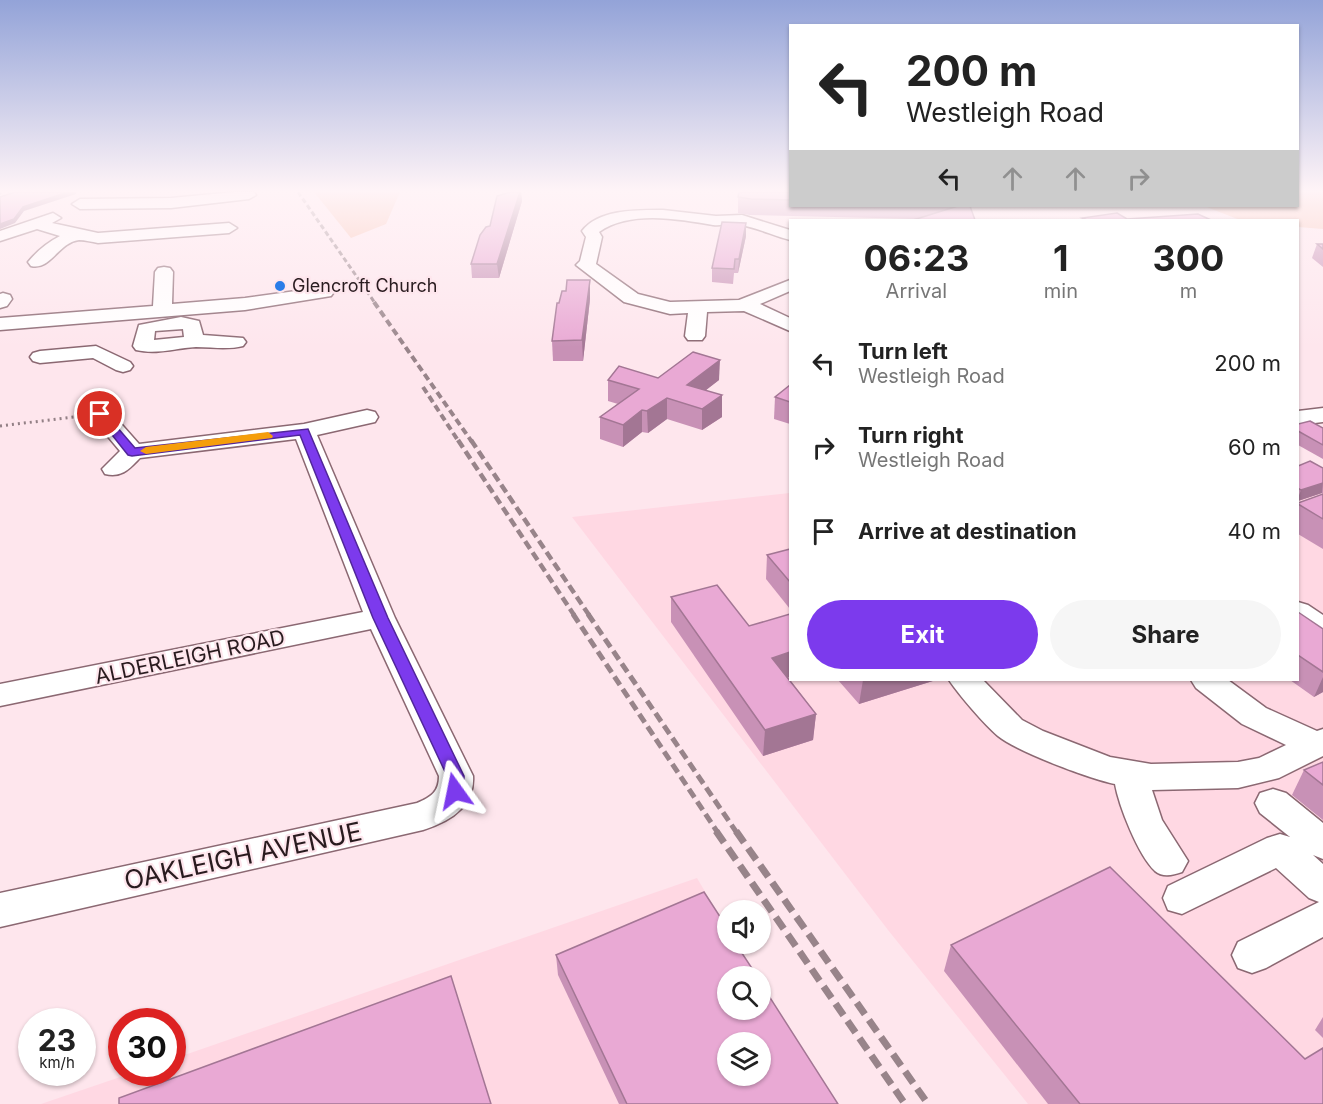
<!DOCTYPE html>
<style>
:root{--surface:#fff;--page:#f6f6f6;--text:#222;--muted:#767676;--accent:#7c3aed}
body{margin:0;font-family:Inter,sans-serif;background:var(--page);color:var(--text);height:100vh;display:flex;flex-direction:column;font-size:22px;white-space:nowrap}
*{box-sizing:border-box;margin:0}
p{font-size:20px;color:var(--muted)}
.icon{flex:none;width:33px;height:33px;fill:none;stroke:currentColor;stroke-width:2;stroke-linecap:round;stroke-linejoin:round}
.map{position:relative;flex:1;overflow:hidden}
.details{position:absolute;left:789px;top:219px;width:510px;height:462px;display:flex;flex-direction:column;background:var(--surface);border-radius:0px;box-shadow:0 2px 4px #0004}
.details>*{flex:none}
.banner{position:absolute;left:789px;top:24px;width:510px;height:183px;border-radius:0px;box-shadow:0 2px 4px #0004;background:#fff;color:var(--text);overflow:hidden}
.buttons{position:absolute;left:717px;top:900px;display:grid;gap:12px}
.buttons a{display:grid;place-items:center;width:54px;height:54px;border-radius:50%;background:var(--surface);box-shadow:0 2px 4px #0004;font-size:30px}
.speed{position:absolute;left:18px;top:1008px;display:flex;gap:12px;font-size:30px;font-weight:700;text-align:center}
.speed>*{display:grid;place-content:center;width:78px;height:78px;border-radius:50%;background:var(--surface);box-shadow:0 2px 4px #0004;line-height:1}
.speed small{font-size:15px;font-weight:400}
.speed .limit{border:9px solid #d22;background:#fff;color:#111}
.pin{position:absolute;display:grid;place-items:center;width:51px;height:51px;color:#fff;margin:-26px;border:3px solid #fff;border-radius:50%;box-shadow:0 2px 6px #0007}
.me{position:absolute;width:66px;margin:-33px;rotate:348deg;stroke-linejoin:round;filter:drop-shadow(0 0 4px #0008)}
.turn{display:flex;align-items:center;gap:21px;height:126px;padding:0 18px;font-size:27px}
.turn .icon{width:78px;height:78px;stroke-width:2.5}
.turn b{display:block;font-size:42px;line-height:51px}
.lanes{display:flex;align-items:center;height:57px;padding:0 18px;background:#0003;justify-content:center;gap:30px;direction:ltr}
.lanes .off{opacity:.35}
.eta{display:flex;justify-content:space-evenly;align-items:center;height:102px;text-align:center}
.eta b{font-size:36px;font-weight:700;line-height:42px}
.primary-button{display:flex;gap:12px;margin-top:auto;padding:12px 18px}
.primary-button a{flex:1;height:69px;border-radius:36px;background:var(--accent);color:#fff;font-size:24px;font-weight:700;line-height:69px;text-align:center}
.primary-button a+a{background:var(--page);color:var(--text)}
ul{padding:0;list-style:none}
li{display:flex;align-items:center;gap:18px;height:84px;padding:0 18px}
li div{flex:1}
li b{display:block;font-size:22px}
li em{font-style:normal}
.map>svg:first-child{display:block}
</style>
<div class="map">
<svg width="1323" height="1104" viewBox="0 0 1323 1104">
<rect width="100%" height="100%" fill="#fee6ed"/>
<g fill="#ffd8e3" fill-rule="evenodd">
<polygon points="1298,465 1323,480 1323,1104 1028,1104 888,930 572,517 790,493 790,680 1298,680"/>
<path d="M697 878 727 929 728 1010H760L832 1104H41L132 1073 172 1072 173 1059ZM728 1042H760V1076H728Z"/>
</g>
<g fill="#f8c1ae">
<polygon points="314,192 400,192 386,224 351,238"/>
<polygon points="1298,192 1323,192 1323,229 1298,227 1298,220 1240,220 1204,206 1298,206"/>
</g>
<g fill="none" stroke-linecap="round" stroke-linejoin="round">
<g stroke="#8b6872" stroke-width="3">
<g id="minor">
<polygon points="234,192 254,192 256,195 249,199 171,208 80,209 72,204 80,199 171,198"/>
<path d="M663 210 716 216 742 215 790 230V240C774 236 758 228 741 225 731 223 722 226 713 225 678 219 630 210 599 232L602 237 596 264 638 294 670 302 739 300 790 280V291L760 304 790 318V331L744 311 707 312 705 336 702 340H688L685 336 688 313 670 314 624 302 576 265 580 261 586 237 582 231C599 209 637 210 663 210Z"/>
<path d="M53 213 61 218 52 223 98 233 229 223 237 228 229 233 98 243C92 242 85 240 79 240 59 242 50 271 31 266L28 262C37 251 48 242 60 236L37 229 0 241V231Z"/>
<polygon points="164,267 170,268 173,272 172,304 245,298 325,287 331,288 334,292 331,296 325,297 245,310 0,330 0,318 153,306 155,272 158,268"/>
<polygon points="3,293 10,295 12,299 7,306 0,308 0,294"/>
<path d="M181 317 199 321 203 335 243 338 246 342 243 346C228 350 212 347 196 347 176 348 157 355 136 350L133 346 139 325ZM183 329 184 337 154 340 155 331Z"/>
<polygon points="96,346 130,362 133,366 130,370 123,372 116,370 93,358 40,363 33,361 30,357 33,353 40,351"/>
<path d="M100 407 108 409 139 444 304 424 367 410 375 412 378 417 375 422 317 435 395 618 473 776C475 807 449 822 423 830L0 927V893L417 803C431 797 439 792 439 776L371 629 0 706V684L363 612 296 439 140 458C129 469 122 478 105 474L102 469 120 451 89 414 92 409Z"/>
<polygon points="1323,408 1323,422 1298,425 1298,411"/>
<polygon points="1298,602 1308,605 1323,615 1323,639 1313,636 1298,625"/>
<path d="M949 680H983L1022 720 1043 731 1110 757 1151 764 1238 762 1259 758 1286 745 1242 724 1196 688 1191 680H1228L1266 708 1317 731 1323 729V756L1279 778 1238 788 1152 790 1162 820 1188 861 1182 872C1173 875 1163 878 1155 871 1138 855 1119 806 1115 784 1090 779 1018 752 998 736 985 725 959 695 949 680Z"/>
<polygon points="1273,789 1286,793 1323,823 1323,859 1313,855 1323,864 1323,937 1266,968 1252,973 1238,968 1232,955 1238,942 1319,902 1309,898 1276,868 1182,914 1168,910 1163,898 1168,886 1267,838 1280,834 1290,837 1260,813 1255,803 1260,793"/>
</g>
</g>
<polyline stroke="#938086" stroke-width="2" stroke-dasharray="1.5 3" stroke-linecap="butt" points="0,194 2,192"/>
<polyline stroke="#938086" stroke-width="3" stroke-dasharray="2 4" stroke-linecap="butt" points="0,426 82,416"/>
<use href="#minor" fill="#fff" fill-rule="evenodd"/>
<polyline stroke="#98848a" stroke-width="3" stroke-dasharray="5 3" stroke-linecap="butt" points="298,192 375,303"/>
<g stroke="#98848a" stroke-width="4" stroke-dasharray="7 4" stroke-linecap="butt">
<polyline points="374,302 472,442"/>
<polyline points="423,387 459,442"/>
</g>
<g stroke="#98848a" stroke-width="4.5" stroke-dasharray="9 4.5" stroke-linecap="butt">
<polyline points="458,440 574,615"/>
<polyline points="471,440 589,615"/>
</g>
<g stroke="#98848a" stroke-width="5" stroke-dasharray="10 5" stroke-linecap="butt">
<polyline points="573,614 718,833"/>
<polyline points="588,614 737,833"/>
</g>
<g stroke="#98848a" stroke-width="7" stroke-dasharray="14 7" stroke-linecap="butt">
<polyline points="716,831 905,1104"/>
<polyline points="736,831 928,1104"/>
</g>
</g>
<g fill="#c891b6">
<polygon points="510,192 521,192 522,201 499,278 472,278 471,264 490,226"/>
<polygon points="790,192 790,206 970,206 917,219 750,215 738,213 738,197"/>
<polygon points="746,236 738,273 734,273 733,284 712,282 712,268"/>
<polygon points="1317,244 1323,244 1323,267 1312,258"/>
<polygon points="590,299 583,361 553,361 552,341"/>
<polygon points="658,378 719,380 706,390 722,417 702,430 667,419 648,433 642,432 623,447 600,439 600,417 618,404 608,401 608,380"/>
<polygon points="775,397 790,402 790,424 774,419"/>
<polygon points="1298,424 1323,428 1323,459 1298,445"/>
<polygon points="1298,466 1323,468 1323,494 1322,493 1298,501"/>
<polygon points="1323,494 1323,549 1298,534 1298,503"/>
<polygon points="790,549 790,609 766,579 767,555"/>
<polygon points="671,597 749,626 816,714 813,740 763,756 671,622"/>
<polygon points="1298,612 1323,629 1323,692 1314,697 1290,680 1298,680"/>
<polygon points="838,680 936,680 859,704"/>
<polygon points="1323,762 1323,820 1292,795 1304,770"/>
<polygon points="951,945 1323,1104 1048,1104 944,971"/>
<polygon points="556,955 838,1104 619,1104 558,975"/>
<polygon points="1323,1017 1323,1038 1315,1030"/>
</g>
<g fill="#a37694">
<polygon points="68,192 76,192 76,194 24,211 15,223 0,229 0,224 23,207"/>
<polygon points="520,192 521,192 522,201 499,278 497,264"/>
<polygon points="746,223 746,236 738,273 739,259"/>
<polygon points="590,280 590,299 583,361 582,340"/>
<polygon points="720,360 719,380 688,404 687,385"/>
<polygon points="722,395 722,417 702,430 702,409"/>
<polygon points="667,398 667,419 648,433 647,411"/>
<polygon points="642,410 642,432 623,447 623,425"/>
<polygon points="1323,483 1322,493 1298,501 1298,498 1301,490"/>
<polygon points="790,652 790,677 770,683 772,658"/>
<polygon points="1323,677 1323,692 1314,697"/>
<polygon points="863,680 936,680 859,704"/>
<polygon points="816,714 813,740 763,756 765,730"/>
</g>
<g fill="#e9a9d4" stroke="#a37694" stroke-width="1.5" fill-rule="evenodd">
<polygon points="15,192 68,192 23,207 14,219 0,224 0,197"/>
<polygon points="510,192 520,192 497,264 471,264 480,235 486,227 490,226 497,196"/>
<polygon points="739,192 790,192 790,200 751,199 738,197"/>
<polygon points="958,206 970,206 975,220 913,220"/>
<polygon points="1117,213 1127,219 1198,214 1211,220 1087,220 1082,218"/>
<polygon points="722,222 746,223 739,259 735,259 734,269 712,268"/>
<polygon points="1317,244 1323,244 1323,249"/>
<polygon points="567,280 590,280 582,340 552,341 557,303 559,303 562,291 566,291"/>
<polygon points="693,352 720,360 687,385 722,395 702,409 667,398 647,411 642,410 623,425 600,417 639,389 608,380 619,366 658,378"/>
<polygon points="790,385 790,402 775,397"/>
<polygon points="1310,421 1323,428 1323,445 1298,431 1298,424"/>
<polygon points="1310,461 1323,468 1323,483 1301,490 1298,488 1298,466"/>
<polygon points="1323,494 1323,519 1298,504 1298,503"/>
<polygon points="790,549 790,582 767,555"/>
<polygon points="717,585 749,626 790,614 790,652 772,658 816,714 765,730 671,597"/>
<polygon points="1298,612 1323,629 1323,672 1298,655"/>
<polygon points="1323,762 1323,785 1304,770"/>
<polygon points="1110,867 1305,1059 1323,1048 1323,1104 1080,1104 951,945"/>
<path d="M704 892 728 929V944H736L757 976H728V1010H760V982L838 1104H627L556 955ZM728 1042H760V1076H728Z"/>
<polygon points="451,976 491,1104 119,1104 119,1098"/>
</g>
<linearGradient id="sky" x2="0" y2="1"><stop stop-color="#93a3d8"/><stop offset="0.55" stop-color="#fff4f7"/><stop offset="1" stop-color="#fff4f7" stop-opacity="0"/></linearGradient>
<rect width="1323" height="347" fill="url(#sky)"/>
<polygon fill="#7c3aed" stroke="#51269a" stroke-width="1.5" points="100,411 104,412 135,448 308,429 388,618 464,776 464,791 461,796 455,798 449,796 446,791 447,776 373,618 300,435 132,456 128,455 97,416 97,412"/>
<polygon fill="#f59e0b" points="268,432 273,436 272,438 146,454 140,451 146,447"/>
<circle fill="#2a7de8" stroke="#fee6ed" stroke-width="2" cx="280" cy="286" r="6"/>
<g text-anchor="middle" stroke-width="4.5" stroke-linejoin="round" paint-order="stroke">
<g font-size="18" fill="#291b1f" stroke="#fee6ed" text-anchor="start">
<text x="292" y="292">Glencroft Church</text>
</g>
<g font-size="21" fill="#291b1f" stroke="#fee6ed">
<text transform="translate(190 657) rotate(-12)" y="7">ALDERLEIGH ROAD</text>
</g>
<g font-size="26" fill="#291b1f" stroke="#fee6ed">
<text transform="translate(243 856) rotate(-12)" y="9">OAKLEIGH AVENUE</text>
</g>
</g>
</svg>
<div class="buttons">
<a><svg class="icon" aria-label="sound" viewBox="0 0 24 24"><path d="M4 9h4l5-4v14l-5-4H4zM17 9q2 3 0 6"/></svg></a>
<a><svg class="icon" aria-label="search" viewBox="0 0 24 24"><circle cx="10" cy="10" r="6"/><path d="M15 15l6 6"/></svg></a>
<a><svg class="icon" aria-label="layers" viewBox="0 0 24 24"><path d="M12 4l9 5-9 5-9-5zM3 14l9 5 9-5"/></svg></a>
</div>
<div class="speed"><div>23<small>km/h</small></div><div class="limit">30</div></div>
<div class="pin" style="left:100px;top:414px;background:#d93025"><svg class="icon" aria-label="arrive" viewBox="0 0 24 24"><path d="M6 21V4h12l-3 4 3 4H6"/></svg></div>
<svg class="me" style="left:455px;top:791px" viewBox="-20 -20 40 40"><path d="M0-17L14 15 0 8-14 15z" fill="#7c3aed" stroke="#fff" stroke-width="4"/></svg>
<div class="banner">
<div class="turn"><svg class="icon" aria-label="left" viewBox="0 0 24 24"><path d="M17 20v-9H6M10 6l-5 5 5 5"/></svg><div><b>200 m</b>Westleigh Road</div></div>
<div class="lanes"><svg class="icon" aria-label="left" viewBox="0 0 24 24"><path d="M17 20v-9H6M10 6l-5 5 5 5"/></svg><svg class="icon off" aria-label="ahead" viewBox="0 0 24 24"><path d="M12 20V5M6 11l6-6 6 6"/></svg><svg class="icon off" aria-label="ahead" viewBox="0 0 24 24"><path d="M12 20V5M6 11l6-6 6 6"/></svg><svg class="icon off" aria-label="right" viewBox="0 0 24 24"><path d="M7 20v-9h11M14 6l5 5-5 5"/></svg></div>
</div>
<section class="details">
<div class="eta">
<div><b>06:23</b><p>Arrival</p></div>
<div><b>1</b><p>min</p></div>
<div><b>300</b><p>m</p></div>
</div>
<ul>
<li><svg class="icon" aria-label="left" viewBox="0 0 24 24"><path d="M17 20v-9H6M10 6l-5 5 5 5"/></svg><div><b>Turn left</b><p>Westleigh Road</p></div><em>200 m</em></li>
<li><svg class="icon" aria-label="right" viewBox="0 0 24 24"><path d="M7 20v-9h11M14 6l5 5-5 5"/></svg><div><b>Turn right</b><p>Westleigh Road</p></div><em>60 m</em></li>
<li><svg class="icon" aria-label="arrive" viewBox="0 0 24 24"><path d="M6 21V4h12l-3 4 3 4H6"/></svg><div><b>Arrive at destination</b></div><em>40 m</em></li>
</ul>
<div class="primary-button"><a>Exit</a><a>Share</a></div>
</section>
</div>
